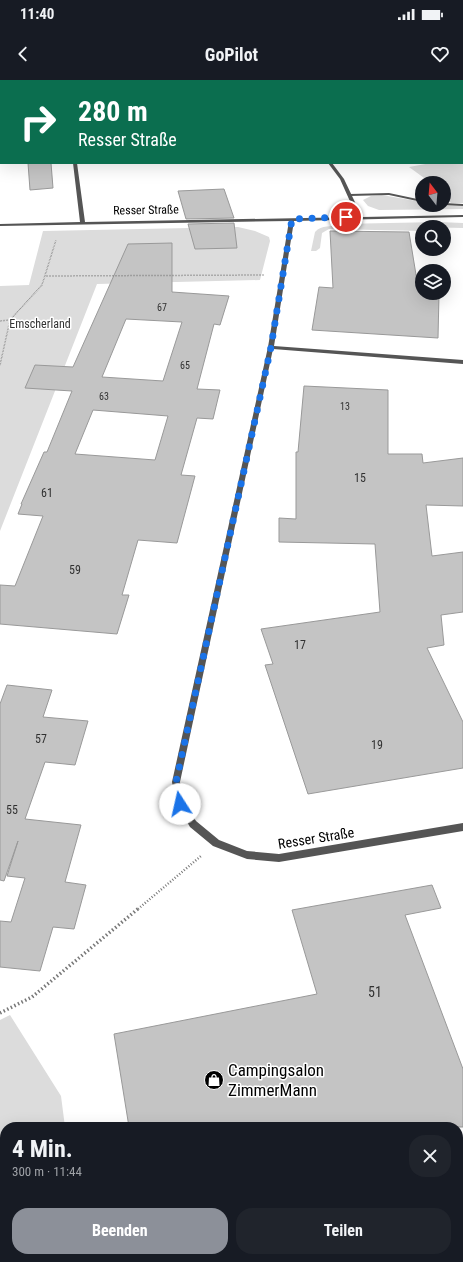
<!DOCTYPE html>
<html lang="de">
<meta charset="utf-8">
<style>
:root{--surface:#171b24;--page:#20242c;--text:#f1f3f6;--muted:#9ea1a6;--accent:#8c9099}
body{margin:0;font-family:"Roboto Condensed",sans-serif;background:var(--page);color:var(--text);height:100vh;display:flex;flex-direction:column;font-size:15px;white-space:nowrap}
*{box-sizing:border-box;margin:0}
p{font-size:13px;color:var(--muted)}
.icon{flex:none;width:22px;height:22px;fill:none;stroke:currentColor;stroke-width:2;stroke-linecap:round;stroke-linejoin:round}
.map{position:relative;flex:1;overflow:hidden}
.sheet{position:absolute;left:0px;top:1042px;width:463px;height:140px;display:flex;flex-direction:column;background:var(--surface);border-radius:16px 16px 0 0;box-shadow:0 4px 16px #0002}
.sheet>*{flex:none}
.hud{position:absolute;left:0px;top:0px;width:463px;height:84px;box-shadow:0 4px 16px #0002;background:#0b6e4f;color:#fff;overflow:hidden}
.needle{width:26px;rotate:344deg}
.tools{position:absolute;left:415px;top:96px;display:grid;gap:8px}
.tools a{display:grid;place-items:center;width:36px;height:36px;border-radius:50%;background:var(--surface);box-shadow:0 4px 16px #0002;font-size:20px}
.pin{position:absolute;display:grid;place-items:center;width:34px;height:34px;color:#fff;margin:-17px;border:2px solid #fff;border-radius:50%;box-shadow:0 1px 4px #0007}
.me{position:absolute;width:44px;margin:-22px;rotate:350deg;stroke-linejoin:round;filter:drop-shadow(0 0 3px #0008)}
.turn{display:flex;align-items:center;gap:14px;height:84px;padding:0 12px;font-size:18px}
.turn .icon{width:52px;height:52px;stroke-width:2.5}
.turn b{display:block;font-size:28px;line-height:34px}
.round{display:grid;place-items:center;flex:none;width:42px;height:42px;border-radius:16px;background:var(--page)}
.summary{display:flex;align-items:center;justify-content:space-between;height:68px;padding:0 12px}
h1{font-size:24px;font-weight:700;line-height:30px}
.cta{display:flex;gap:8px;margin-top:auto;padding:8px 12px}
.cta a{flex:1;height:46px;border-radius:16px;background:var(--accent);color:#fff;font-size:16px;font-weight:700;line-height:46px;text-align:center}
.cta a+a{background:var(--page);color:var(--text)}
.status{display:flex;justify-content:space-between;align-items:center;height:28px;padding:0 20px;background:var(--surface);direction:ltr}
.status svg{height:11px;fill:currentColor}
header{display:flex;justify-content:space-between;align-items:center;height:52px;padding:0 12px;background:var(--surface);font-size:18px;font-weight:700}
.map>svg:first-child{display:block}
</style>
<div class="status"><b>11:40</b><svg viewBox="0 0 49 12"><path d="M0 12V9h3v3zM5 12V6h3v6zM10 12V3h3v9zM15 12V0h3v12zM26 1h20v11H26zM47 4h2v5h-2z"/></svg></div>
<header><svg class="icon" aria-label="back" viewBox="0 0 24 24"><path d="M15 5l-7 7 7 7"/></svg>GoPilot<svg class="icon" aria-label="heart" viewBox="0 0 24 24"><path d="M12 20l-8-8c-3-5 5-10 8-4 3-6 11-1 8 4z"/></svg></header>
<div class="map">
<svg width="463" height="1182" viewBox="0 0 463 1182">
<rect width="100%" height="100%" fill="#fff"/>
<g fill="#dcdcdc">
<polygon points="0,0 463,0 463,123 451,123 444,116 444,103 431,103 409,87 431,83 462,83 462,1 1,1 0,40"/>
<polygon points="382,115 422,122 422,125 463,126 463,129 379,130 368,126 363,120 371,116"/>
<path d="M439 142 463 143V148L422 147V151L329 149 322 153 320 168 316 171H311L315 152C322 144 331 148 340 144Z"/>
<polygon points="238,147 255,151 269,157 270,161 260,200 97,204 0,451 0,206 29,205 43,151"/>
<polygon points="10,935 61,1016 65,1047 5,1047 5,1177 49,1177 48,1182 0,1182 0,940"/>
</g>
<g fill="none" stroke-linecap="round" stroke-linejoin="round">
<g fill="#a3a3a3" fill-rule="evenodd">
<polygon points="0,0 11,1 1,1 1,13"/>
<polygon points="45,0 82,0 44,1"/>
</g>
</g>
<g fill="#c4c4c4" stroke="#999" fill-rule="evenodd">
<polygon points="28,83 51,83 53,108 30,110"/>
<polygon points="224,109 234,138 186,139 178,111"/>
<polygon points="234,143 237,168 195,169 188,144"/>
<polygon points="330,151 409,152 419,213 439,214 438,258 312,250 319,207 333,208"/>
<path d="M172 163V212L229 216 220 245 214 244 197 309 220 310 213 339 197 338 181 395 195 396 177 463 138 460 122 515H129L117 554 0 544V505L15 506 43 436 18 434 22 424H21L44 372H47L72 311 25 308 35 285 73 287 128 164ZM126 239 182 242 163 301 102 297ZM93 330 168 336 155 380 75 374Z"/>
<polygon points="304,306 388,310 388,374 422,374 423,383 463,378 463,426 426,425 432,476 463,472 463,532 441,535 444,565 427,568 463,642 463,688 308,714 265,585 273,584 261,549 380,532 375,464 279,462 279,438 296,439 296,372 298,372"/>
<polygon points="7,605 52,610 43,637 88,641 75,685 45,682 25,739 81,745 65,802 86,805 74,849 53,847 40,891 0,887 0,841 11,842 25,798 7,796 18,761 4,801 0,800 0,624"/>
<polygon points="432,805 441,828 405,835 463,989 463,1047 129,1047 114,954 317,914 292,830"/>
</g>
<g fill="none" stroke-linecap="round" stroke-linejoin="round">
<g stroke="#777" stroke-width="1.5" stroke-dasharray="0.5 1" stroke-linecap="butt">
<polyline points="46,196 265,195"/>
<polyline points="0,241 9,240"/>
<polyline points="0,285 10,240 42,205 56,160"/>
</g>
<polyline stroke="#777" stroke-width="2.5" stroke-dasharray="1 2" stroke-linecap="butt" points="138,829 201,776"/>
<polyline stroke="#777" stroke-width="3.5" stroke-dasharray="1.5 2.5" stroke-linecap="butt" points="0,933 32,917 139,828"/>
<g fill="#555" fill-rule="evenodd">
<rect x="0" y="22" width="1" height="2"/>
<polygon points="389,113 422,120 422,122 389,115 350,116 348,115 350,114"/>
<polygon points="444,123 463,124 463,126 442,125 444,125"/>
</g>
<g fill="#555" fill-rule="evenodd">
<rect x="0" y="67" width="1" height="2"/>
<polygon points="73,83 77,83 85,142 357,137 340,99 328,83 332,83 344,99 362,137 463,135 463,137 294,141 274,266 463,280 463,284 273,269 180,702 184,722 196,741 219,760 247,771 279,774 463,743 463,751 279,782 247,779 213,766 190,747 176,723 172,702 268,267 289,141 0,146 0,144 80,142"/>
</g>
</g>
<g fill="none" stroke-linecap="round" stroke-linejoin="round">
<polyline stroke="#1a73e8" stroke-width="7" stroke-dasharray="0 12.6" points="180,724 176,702 271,267 292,139 346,137"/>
</g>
<defs>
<g id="shop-disc" transform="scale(1)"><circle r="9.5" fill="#000" stroke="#fff"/><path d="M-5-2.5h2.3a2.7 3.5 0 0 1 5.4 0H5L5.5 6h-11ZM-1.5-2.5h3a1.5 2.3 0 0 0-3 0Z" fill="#fff"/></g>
</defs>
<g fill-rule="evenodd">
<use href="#shop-disc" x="214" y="1000"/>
</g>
<g text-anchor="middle" stroke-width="3" stroke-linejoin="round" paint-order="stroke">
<g font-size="10" fill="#313131">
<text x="162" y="231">67</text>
<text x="185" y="289">65</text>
<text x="104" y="320">63</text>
<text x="345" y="330">13</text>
</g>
<g font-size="12" fill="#000" stroke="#fff">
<text transform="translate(146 130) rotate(-1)" y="4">Resser Straße</text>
</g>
<g font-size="12" fill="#333" stroke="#fff">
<text x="40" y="248">Emscherland</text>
</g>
<g font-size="12" fill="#313131">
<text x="360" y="402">15</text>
<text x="47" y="417">61</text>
<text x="75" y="494">59</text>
<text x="300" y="569">17</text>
<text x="41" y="663">57</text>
<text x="377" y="669">19</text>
<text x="12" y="734">55</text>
</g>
<g font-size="14" fill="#000" stroke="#fff">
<text transform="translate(316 758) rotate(-9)" y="5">Resser Straße</text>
</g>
<g font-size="14" fill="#313131">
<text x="375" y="917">51</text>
</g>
<g font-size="17" fill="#000" stroke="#fff" text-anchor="start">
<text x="228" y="996">Campingsalon<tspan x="228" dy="20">ZimmerMann</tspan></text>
</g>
</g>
</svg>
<div class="tools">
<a><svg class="needle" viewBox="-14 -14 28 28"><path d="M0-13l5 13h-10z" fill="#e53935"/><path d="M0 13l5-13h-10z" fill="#9ea1a6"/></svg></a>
<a><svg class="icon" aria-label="search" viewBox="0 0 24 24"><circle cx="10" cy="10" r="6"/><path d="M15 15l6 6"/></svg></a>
<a><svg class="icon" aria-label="layers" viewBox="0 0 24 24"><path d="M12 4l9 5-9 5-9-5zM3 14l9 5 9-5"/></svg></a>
</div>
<div class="pin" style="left:346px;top:137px;background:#d93025"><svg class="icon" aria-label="arrive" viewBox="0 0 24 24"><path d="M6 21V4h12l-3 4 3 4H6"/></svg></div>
<svg class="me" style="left:180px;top:724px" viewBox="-20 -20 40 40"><circle r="19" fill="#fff"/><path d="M0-13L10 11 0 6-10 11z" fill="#1a73e8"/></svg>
<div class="hud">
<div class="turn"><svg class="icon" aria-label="right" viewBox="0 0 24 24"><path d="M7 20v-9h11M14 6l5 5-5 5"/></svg><div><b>280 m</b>Resser Straße</div></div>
</div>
<section class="sheet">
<div class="summary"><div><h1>4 Min.</h1><p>300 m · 11:44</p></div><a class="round"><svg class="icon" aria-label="close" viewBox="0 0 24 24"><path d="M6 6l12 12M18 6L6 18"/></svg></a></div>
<div class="cta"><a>Beenden</a><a>Teilen</a></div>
</section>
</div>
